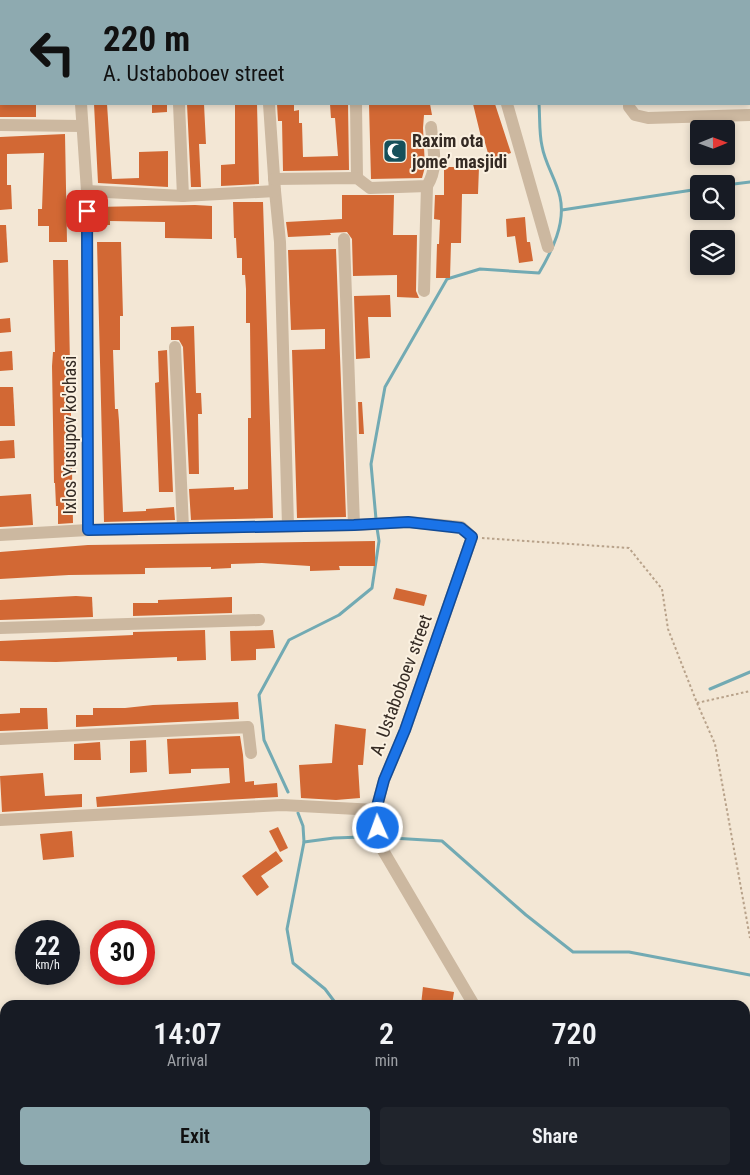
<!DOCTYPE html>
<meta charset="utf-8">
<style>
:root{--surface:#171b24;--page:#20242c;--text:#f1f3f6;--muted:#9ea1a6;--accent:#8eaab0}
body{margin:0;font-family:"Roboto Condensed",sans-serif;background:var(--page);color:var(--text);height:100vh;display:flex;flex-direction:column;font-size:19px;white-space:nowrap}
*{box-sizing:border-box;margin:0}
p{font-size:16px;color:var(--muted)}
.icon{flex:none;width:28px;height:28px;fill:none;stroke:currentColor;stroke-width:2;stroke-linecap:round;stroke-linejoin:round}
.map{position:relative;flex:1;overflow:hidden}
.panel{position:absolute;left:0px;top:1000px;width:750px;height:175px;display:flex;flex-direction:column;background:var(--surface);border-radius:15px 15px 0 0;box-shadow:0 2px 8px #0003}
.panel>*{flex:none}
.hud{position:absolute;left:0px;top:0px;width:750px;height:105px;box-shadow:0 2px 8px #0003;background:#8eaab0;color:#111;overflow:hidden}
.needle{width:32px;rotate:89deg}
.fabs{position:absolute;left:690px;top:120px;display:grid;gap:10px}
.fabs a{display:grid;place-items:center;width:45px;height:45px;border-radius:5px;background:var(--surface);box-shadow:0 2px 8px #0003;font-size:25px}
.speed{position:absolute;left:15px;top:920px;display:flex;gap:10px;font-size:25px;font-weight:700;text-align:center}
.speed>*{display:grid;place-content:center;width:65px;height:65px;border-radius:50%;background:var(--surface);box-shadow:0 2px 8px #0003;line-height:1}
.speed small{font-size:12px;font-weight:400}
.speed .limit{border:8px solid #d22;background:#fff;color:#111}
.pin{position:absolute;display:grid;place-items:center;width:42px;height:42px;color:#fff;margin:-21px;border-radius:10px;box-shadow:0 2px 8px #0006}
.me{position:absolute;width:55px;margin:-28px;rotate:358deg;stroke-linejoin:round;filter:drop-shadow(0 0 4px #0008)}
.turn{display:flex;align-items:center;gap:18px;height:105px;padding:0 20px;font-size:22px}
.turn .icon{width:65px;height:65px;stroke-width:2.5}
.turn b{display:block;font-size:35px;line-height:42px}
.eta{display:flex;justify-content:space-evenly;align-items:center;height:85px;text-align:center}
.eta b{font-size:30px;font-weight:600;line-height:35px}
.button{display:flex;gap:10px;margin-top:auto;padding:10px 20px}
.button a{flex:1;height:58px;border-radius:5px;background:var(--accent);color:#111;font-size:20px;font-weight:600;line-height:58px;text-align:center}
.button a+a{background:var(--page);color:var(--text)}
.map>svg:first-child{display:block}
</style>
<div class="map">
<svg width="750" height="1175" viewBox="0 0 750 1175">
<rect width="100%" height="100%" fill="#f3e7d5"/>
<g fill="none" stroke-linecap="round" stroke-linejoin="round">
<g stroke="#72aab3" stroke-width="3">
<polyline points="524,0 524,1"/>
<polyline points="726,185 750,182"/>
<polyline points="562,210 699,189"/>
<path d="M376 519 371 464 385 387 447 279 480 269 539 273C552 251 566 223 560 197 556 179 545 164 542 146 539 133 540 117 539 104"/>
<polyline points="710,689 750,672"/>
<polyline points="288,792 264,740 259,695 289,640 339,615 372,588 379,541 377,528"/>
<polyline points="298,813 303,826 304,842 287,929 293,963 325,989 337,1005"/>
<polyline points="392,838 442,841 526,915 573,952 629,952 750,975"/>
<polyline points="304,842 334,838 362,837"/>
<polyline points="326,1175 329,1170"/>
</g>
</g>
<g fill="#d26834">
<rect x="0" y="104" width="36" height="13"/>
<polygon points="94,104 107,104 112,179 139,178 139,152 168,151 168,187 98,183"/>
<polygon points="152,104 167,104 167,112 152,113"/>
<polygon points="187,104 204,104 206,144 199,144 201,187 191,187"/>
<polygon points="235,104 257,104 259,184 221,186 221,165 235,164"/>
<polygon points="277,104 294,104 294,111 299,110 299,123 302,123 303,157 338,156 335,118 331,118 330,104 348,104 349,170 283,171 282,121 278,121"/>
<polygon points="369,104 430,104 432,115 424,115 423,128 425,167 422,178 371,179"/>
<polygon points="473,104 495,104 511,153 490,160 483,136 481,137"/>
<polygon points="65,134 67,242 49,242 49,226 38,226 38,209 42,209 44,153 7,154 7,185 11,185 12,209 0,210 0,137"/>
<polygon points="444,167 479,167 478,194 462,194 461,243 451,243 450,278 436,278 437,244 439,244 440,220 434,219 435,195 444,195"/>
<polygon points="342,195 394,195 393,235 417,235 416,291 419,298 397,297 397,275 353,276 352,239 347,232 330,233 331,235 288,237 286,222 342,219"/>
<polygon points="233,202 263,202 273,518 191,520 189,489 234,487 234,490 248,489 248,418 251,418 250,323 246,323 246,289 245,275 242,275 242,258 237,258 236,238 234,238"/>
<polygon points="195,205 212,206 212,239 165,238 165,222 110,221 110,225 95,225 95,207"/>
<polygon points="525,217 527,242 530,242 533,261 519,263 515,236 507,237 506,219"/>
<polygon points="0,225 6,225 8,262 0,263"/>
<polygon points="97,242 121,242 123,316 120,316 120,350 113,350 115,409 118,409 119,421 123,512 146,511 146,509 174,507 175,520 104,522"/>
<polygon points="336,249 346,517 297,518 292,350 325,349 325,329 291,330 288,250"/>
<polygon points="53,260 68,260 70,366 73,523 58,524 58,506 56,506 55,483 54,483 52,366 53,352 55,352"/>
<polygon points="390,295 391,317 368,317 370,358 356,359 354,296"/>
<polygon points="10,318 11,332 0,333 0,319"/>
<polygon points="194,326 196,393 201,393 202,414 198,414 199,474 189,474 183,347 179,340 171,340 171,327"/>
<polygon points="167,350 173,492 159,492 155,383 159,382 158,351"/>
<polygon points="12,351 13,370 0,371 0,352"/>
<polygon points="0,387 13,387 15,426 0,426"/>
<polygon points="358,402 362,402 364,434 359,434"/>
<polygon points="14,440 15,458 0,459 0,441"/>
<polygon points="31,494 33,525 0,527 0,496"/>
<polygon points="375,541 375,566 339,566 340,570 310,571 310,566 262,563 231,564 231,568 211,569 211,567 145,568 145,574 69,575 0,579 0,552 88,545"/>
<polygon points="396,588 427,595 424,606 393,599"/>
<polygon points="76,596 92,597 93,617 0,620 0,600"/>
<polygon points="232,597 232,613 133,616 133,603 158,603 158,600"/>
<polygon points="205,630 206,660 177,661 177,657 56,662 0,661 0,641 133,635 133,632"/>
<polygon points="273,630 275,648 256,649 256,660 231,661 230,631"/>
<polygon points="238,702 239,719 76,727 76,715 93,715 93,708 125,708 153,705"/>
<polygon points="20,708 47,708 48,729 0,731 0,714 20,713"/>
<polygon points="335,724 366,729 363,765 358,765 360,798 336,800 301,798 299,765 332,763"/>
<polygon points="240,736 243,755 245,782 254,781 254,785 277,783 278,797 97,807 96,797 230,783 229,768 191,769 191,773 169,774 167,739"/>
<polygon points="146,740 147,772 130,773 130,741"/>
<polygon points="100,742 101,760 74,760 74,744"/>
<polygon points="43,773 45,796 82,794 82,807 2,812 0,776"/>
<polygon points="278,827 288,848 280,852 269,831"/>
<polygon points="72,831 74,857 43,860 40,834"/>
<polygon points="276,851 283,861 261,876 269,887 257,896 242,876"/>
<polygon points="423,987 454,992 452,1005 421,1005"/>
</g>
<g fill="none" stroke-linecap="round" stroke-linejoin="round">
<g stroke="#b8a28a" stroke-width="2" stroke-dasharray="2.5 2.5" stroke-linecap="butt">
<polyline points="482,538 629,548 662,589 668,629 697,703 715,744 750,938"/>
<polyline points="697,703 750,691"/>
</g>
<g stroke="#ccb8a0" stroke-width="12">
<polyline points="77,0 77,1"/>
<polyline points="174,0 174,1"/>
<polyline points="263,0 263,1"/>
<polyline points="354,0 354,1"/>
<polyline points="477,0 477,1"/>
<polyline points="628,0 628,1"/>
<polyline points="749,26 750,26"/>
<polyline points="81,104 87,191 88,530 354,525 408,522 461,527 472,537 405,730 384,780 376,810 381,847 474,1005"/>
<polyline points="179,104 183,196"/>
<polyline points="269,104 275,191 280,242 288,526"/>
<polyline points="356,104 357,178"/>
<polyline points="507,104 548,247"/>
<polyline points="629,104 629,107 635,115 648,118 750,115"/>
<polyline points="0,125 82,126"/>
<path d="M274 179 357 178 370 188 427 186C439 167 433 148 431 127"/>
<polyline points="87,191 183,196 275,191"/>
<polyline points="344,239 354,525"/>
<polyline points="424,291 427,186"/>
<polyline points="175,347 183,528"/>
<polyline points="0,535 88,530"/>
<polyline points="0,628 259,620"/>
<polyline points="0,739 248,727 251,753"/>
<polyline points="0,820 282,805 376,810"/>
<polyline points="745,1083 750,1077"/>
<polyline points="566,1170 568,1175"/>
<polyline points="617,1170 621,1175"/>
<polyline points="667,1175 672,1170"/>
</g>
</g>
<g fill="none" stroke-linecap="round" stroke-linejoin="round">
<g stroke="#114b97" stroke-width="12">
<polyline id="route" points="87,211 88,530 354,525 408,522 461,528 472,537 405,730 384,780 376,810 378,828"/>
</g>
<use href="#route" stroke="#1a73e8" stroke-width="9"/>
</g>
<defs>
<g id="mosque-square" transform="scale(1.25)"><rect x="-9" y="-9" width="18" height="18" rx="4" fill="#16505a" stroke="#fbf1e1"/><path d="M3.5-4.9A6 6 0 1 0 3.5 4.9A5 5 0 1 1 3.5-4.9Z" fill="#fff"/></g>
</defs>
<g fill-rule="evenodd">
<use href="#mosque-square" x="395" y="151"/>
</g>
<g text-anchor="middle" stroke-width="4" stroke-linejoin="round" paint-order="stroke">
<g font-size="18" font-weight="bold" fill="#352b24" stroke="#fbf1e1" text-anchor="start">
<text x="412" y="147">Raxim ota<tspan x="412" dy="21">jome’ masjidi</tspan></text>
</g>
<g font-size="18" fill="#352b24" stroke="#fbf1e1">
<text transform="translate(70 435) rotate(-90)" y="6">Ixlos Yusupov ko'chasi</text>
<text transform="translate(401 685) rotate(-70)" y="6">A. Ustaboboev street</text>
</g>
</g>
</svg>
<div class="fabs">
<a><svg class="needle" viewBox="-14 -14 28 28"><path d="M0-13l5 13h-10z" fill="#e53935"/><path d="M0 13l5-13h-10z" fill="#9ea1a6"/></svg></a>
<a><svg class="icon" aria-label="search" viewBox="0 0 24 24"><circle cx="10" cy="10" r="6"/><path d="M15 15l6 6"/></svg></a>
<a><svg class="icon" aria-label="layers" viewBox="0 0 24 24"><path d="M12 4l9 5-9 5-9-5zM3 14l9 5 9-5"/></svg></a>
</div>
<div class="speed"><div>22<small>km/h</small></div><div class="limit">30</div></div>
<div class="pin" style="left:87px;top:211px;background:#d93025"><svg class="icon" aria-label="arrive" viewBox="0 0 24 24"><path d="M6 21V4h12l-3 4 3 4H6"/></svg></div>
<svg class="me" style="left:378px;top:828px" viewBox="-20 -20 40 40"><circle r="17" fill="#1a73e8" stroke="#fff" stroke-width="3"/><path d="M0-11L8 9 0 5-8 9z" fill="#fff"/></svg>
<div class="hud">
<div class="turn"><svg class="icon" aria-label="left" viewBox="0 0 24 24"><path d="M17 20v-9H6M10 6l-5 5 5 5"/></svg><div><b>220 m</b>A. Ustaboboev street</div></div>
</div>
<section class="panel">
<div class="eta">
<div><b>14:07</b><p>Arrival</p></div>
<div><b>2</b><p>min</p></div>
<div><b>720</b><p>m</p></div>
</div>
<div class="button"><a>Exit</a><a>Share</a></div>
</section>
</div>
